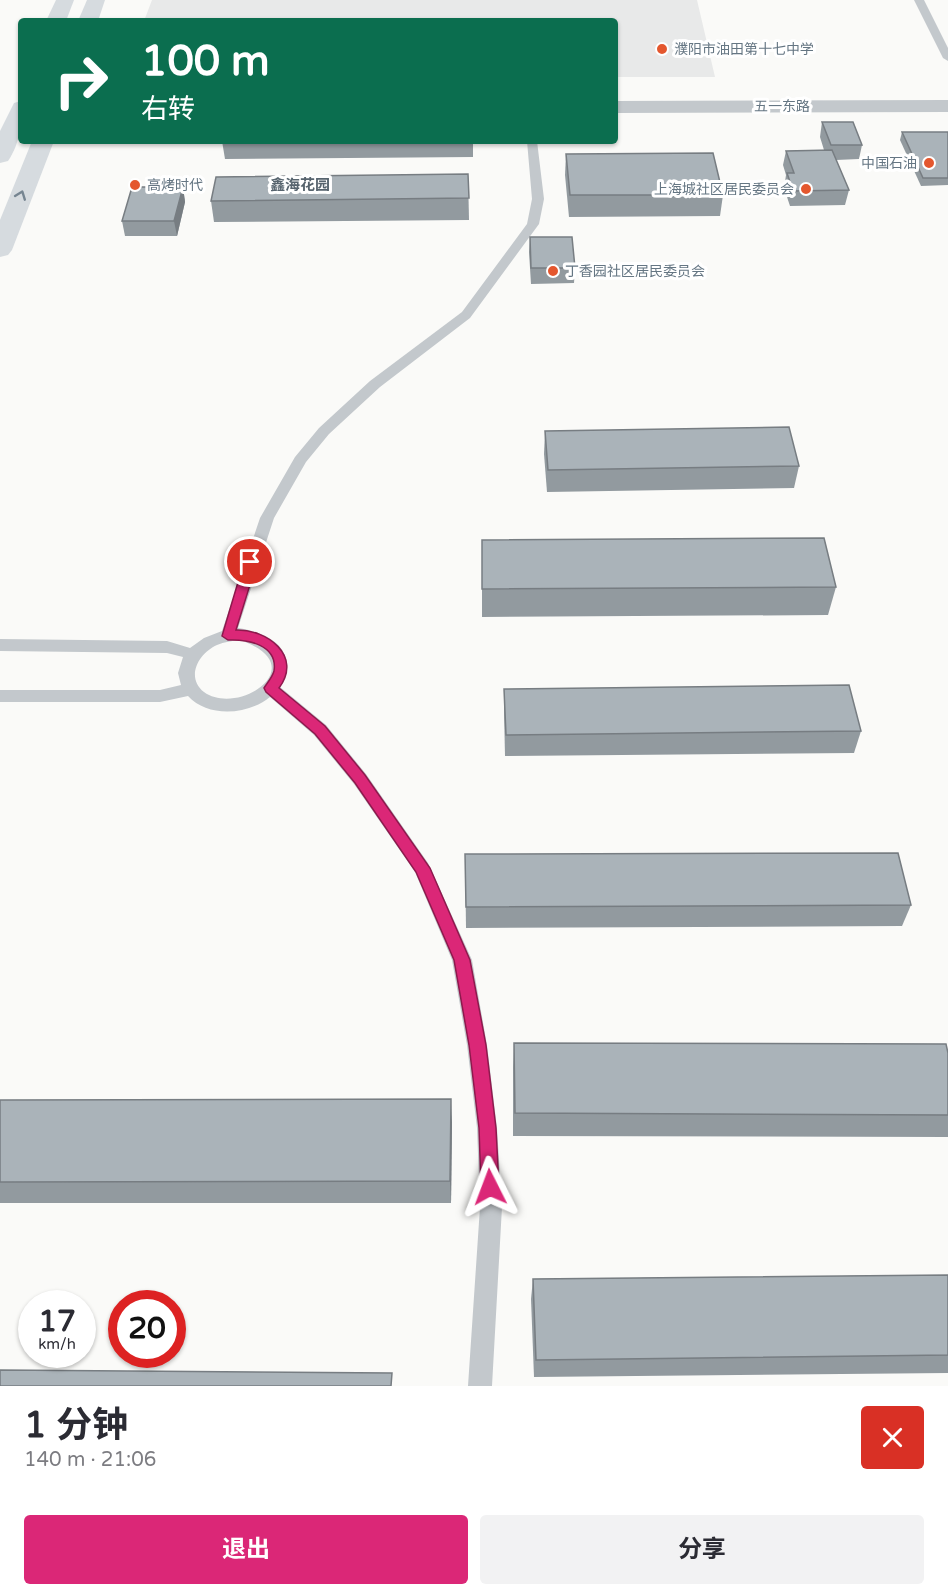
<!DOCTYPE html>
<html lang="zh">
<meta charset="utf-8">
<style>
:root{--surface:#fff;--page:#f2f2f3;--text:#2b2b33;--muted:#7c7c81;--accent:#db2777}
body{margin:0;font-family:"Varela Round","Noto Sans SC",sans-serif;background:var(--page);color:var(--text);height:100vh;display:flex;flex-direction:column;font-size:22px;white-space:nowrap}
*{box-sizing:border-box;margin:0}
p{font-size:20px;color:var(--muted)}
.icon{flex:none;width:33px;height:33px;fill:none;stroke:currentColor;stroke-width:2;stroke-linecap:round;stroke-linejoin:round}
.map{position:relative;height:1386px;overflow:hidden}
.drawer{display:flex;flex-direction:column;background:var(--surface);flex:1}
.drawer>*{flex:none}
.banner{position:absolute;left:18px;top:18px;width:600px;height:126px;border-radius:6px;box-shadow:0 2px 4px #0004;background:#0b6e4f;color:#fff;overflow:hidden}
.speed{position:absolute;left:18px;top:1290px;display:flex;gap:12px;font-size:30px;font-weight:700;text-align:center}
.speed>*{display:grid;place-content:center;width:78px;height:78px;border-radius:50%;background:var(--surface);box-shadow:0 2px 4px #0004;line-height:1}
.speed small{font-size:15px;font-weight:400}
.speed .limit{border:9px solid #d22;background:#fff;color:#111}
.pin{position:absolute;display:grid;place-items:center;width:51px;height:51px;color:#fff;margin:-26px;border:3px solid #fff;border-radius:50%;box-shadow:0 2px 6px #0007}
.me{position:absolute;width:66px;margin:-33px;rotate:357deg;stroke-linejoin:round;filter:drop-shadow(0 0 4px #0008)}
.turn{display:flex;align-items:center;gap:21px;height:126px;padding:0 24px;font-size:27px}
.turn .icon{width:78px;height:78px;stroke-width:2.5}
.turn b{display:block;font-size:42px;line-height:51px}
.round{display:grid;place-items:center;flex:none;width:63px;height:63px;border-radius:6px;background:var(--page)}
.headline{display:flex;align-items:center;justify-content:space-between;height:102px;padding:0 24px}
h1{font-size:36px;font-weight:700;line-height:45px}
.action{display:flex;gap:12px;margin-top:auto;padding:12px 24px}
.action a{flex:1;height:69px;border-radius:6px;background:var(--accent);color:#fff;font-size:24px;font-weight:700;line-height:69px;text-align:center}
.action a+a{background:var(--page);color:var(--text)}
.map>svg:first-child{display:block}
</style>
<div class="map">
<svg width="948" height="1386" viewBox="0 0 948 1386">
<rect width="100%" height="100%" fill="#fafaf8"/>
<polygon fill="#e8e9e9" points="152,0 697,0 715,77 615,77 615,21 144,21"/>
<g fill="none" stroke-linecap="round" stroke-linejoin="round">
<g fill="#c3c8cc" fill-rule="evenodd">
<polygon points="914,0 924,0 948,48 948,61 943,58"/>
<path d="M527 141H537L544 199 539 224 470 318 380 387 329 434 306 462 274 518 238 628C271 633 300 651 280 687L326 725 366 774 428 863 472 960 487 1045 497 1128 502 1207 492 1386H468L480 1207 477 1128 467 1045 452 960 415 872 354 784 314 735 270 697C248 715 208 718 188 696L160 702H0V690H160L181 685 178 673 183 657 167 653 0 651V639L167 641 190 648 204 638 222 631 260 518 295 457 319 428 370 381 462 312 527 224 532 199ZM240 640C315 666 238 717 204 692 185 677 199 653 217 645 224 642 232 641 240 640Z"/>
</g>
<polygon fill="#c3c8cc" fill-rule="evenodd" points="948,100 948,112 615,113 615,101"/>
<g fill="#d6dbdf" fill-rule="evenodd">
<polygon points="56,0 74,0 66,21 46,21"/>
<polygon points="87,0 105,0 98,21 78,21"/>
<path d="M21 101C21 123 21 142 8 161L0 163V131L14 103Z"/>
<polygon points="32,141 54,141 12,250 8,255 0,257 0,220"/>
</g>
</g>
<g fill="#929a9f">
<polygon points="822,122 862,145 859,159 836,160 849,190 845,205 790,206 784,188 786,175 783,165 786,151 824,150 820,137"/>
<polygon points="902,132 948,132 948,185 921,186 900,140"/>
<polygon points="222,141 473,141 473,157 225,159"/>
<polygon points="566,154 723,195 720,216 569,217 565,175"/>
<polygon points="468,174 469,220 214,222 211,201"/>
<polygon points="183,187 185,202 177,236 125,236 122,221"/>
<polygon points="530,237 575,268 574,283 531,284 529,252"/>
<polygon points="545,431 799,466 794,488 547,492 544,454"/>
<polygon points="482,540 836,587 828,615 482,617"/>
<polygon points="504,689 861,731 854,753 505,756 504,711"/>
<polygon points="465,854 911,905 902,926 466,928"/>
<polygon points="514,1043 948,1115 948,1137 513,1136 513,1067"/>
<polygon points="0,1100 452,1122 451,1203 0,1203"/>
<polygon points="948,1275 948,1373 534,1377 531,1299 533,1279"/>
</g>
<g fill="#777d82">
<polygon points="183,187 185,202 177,236 174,221"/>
<polygon points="451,1099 452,1122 451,1203 450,1181"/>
</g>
<g fill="#aab3b9" stroke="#777d82" stroke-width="1.5">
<polygon points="822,122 853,122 862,145 831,145"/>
<polygon points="902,132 948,132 948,178 923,178"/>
<polygon points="832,150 849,190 793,191 787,173 794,173 786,151"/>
<polygon points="713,153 723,195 570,195 566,154"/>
<polygon points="468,174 469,198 211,201 216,177"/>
<polygon points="132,187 183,187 174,221 122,221"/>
<polygon points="530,237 572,237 575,268 531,268"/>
<polygon points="789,427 799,466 548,470 545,431"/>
<polygon points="824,538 836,587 482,589 482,540"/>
<polygon points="849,685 861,731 506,735 504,689"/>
<polygon points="898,853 911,905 466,907 465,854"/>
<polygon points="514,1043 946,1044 948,1053 948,1115 515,1113"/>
<polygon points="451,1099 450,1181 0,1182 0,1100"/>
<polygon points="948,1275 948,1355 536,1360 533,1279"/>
<polygon points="0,1370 392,1373 391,1386 0,1386"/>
</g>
<defs><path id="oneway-chevron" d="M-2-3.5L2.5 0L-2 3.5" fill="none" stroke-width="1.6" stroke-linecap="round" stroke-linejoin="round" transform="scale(1.5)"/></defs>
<use stroke="#768591" href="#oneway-chevron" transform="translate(21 195) rotate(-69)"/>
<path fill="#db2777" stroke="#8e194d" stroke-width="1.5" d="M250 558 257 562 236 630C267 629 303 656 279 688L325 726 365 775 430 868 470 960 486 1045 496 1128 499 1187 497 1193 490 1196 484 1193 481 1187 479 1128 469 1045 454 960 416 872 355 783 315 734 266 692 264 688C267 683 272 678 274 671 278 645 248 639 228 640L222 636 244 562Z"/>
<g fill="#e4572e" stroke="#fff" stroke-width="2">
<circle cx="662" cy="49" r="6"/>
<circle cx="929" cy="163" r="6"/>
<circle cx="135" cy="185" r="6"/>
<circle cx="806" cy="189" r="6"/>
<circle cx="553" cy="271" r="6"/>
</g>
<g text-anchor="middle" stroke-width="6" stroke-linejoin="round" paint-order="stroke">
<g font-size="14" fill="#657683" stroke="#fff" text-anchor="start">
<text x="674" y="54">濮阳市油田第十七中学</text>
<text x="917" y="168" text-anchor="end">中国石油</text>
<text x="147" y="190">高烤时代</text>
<text x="794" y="194" text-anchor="end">上海城社区居民委员会</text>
<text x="565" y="276">丁香园社区居民委员会</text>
</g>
<g font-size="14" fill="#657683" stroke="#fff">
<text x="782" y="111">五一东路</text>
</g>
<g font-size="15" font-weight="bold" fill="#57646e" stroke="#fff">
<text x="300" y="190">鑫海花园</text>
</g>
</g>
</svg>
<div class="speed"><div>17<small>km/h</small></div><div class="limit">20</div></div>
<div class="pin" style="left:250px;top:562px;background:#d93025"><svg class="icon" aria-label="arrive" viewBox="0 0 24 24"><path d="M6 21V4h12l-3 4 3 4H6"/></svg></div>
<svg class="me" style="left:490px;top:1187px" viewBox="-20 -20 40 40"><path d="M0-17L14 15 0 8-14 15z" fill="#db2777" stroke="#fff" stroke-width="4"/></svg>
<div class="banner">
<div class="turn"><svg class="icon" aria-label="right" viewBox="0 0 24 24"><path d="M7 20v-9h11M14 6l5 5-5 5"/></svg><div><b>100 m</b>右转</div></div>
</div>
</div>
<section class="drawer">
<div class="headline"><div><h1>1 分钟</h1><p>140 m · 21:06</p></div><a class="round" style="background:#d93025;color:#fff"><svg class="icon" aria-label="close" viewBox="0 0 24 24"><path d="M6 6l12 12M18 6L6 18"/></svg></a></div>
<div class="action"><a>退出</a><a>分享</a></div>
</section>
